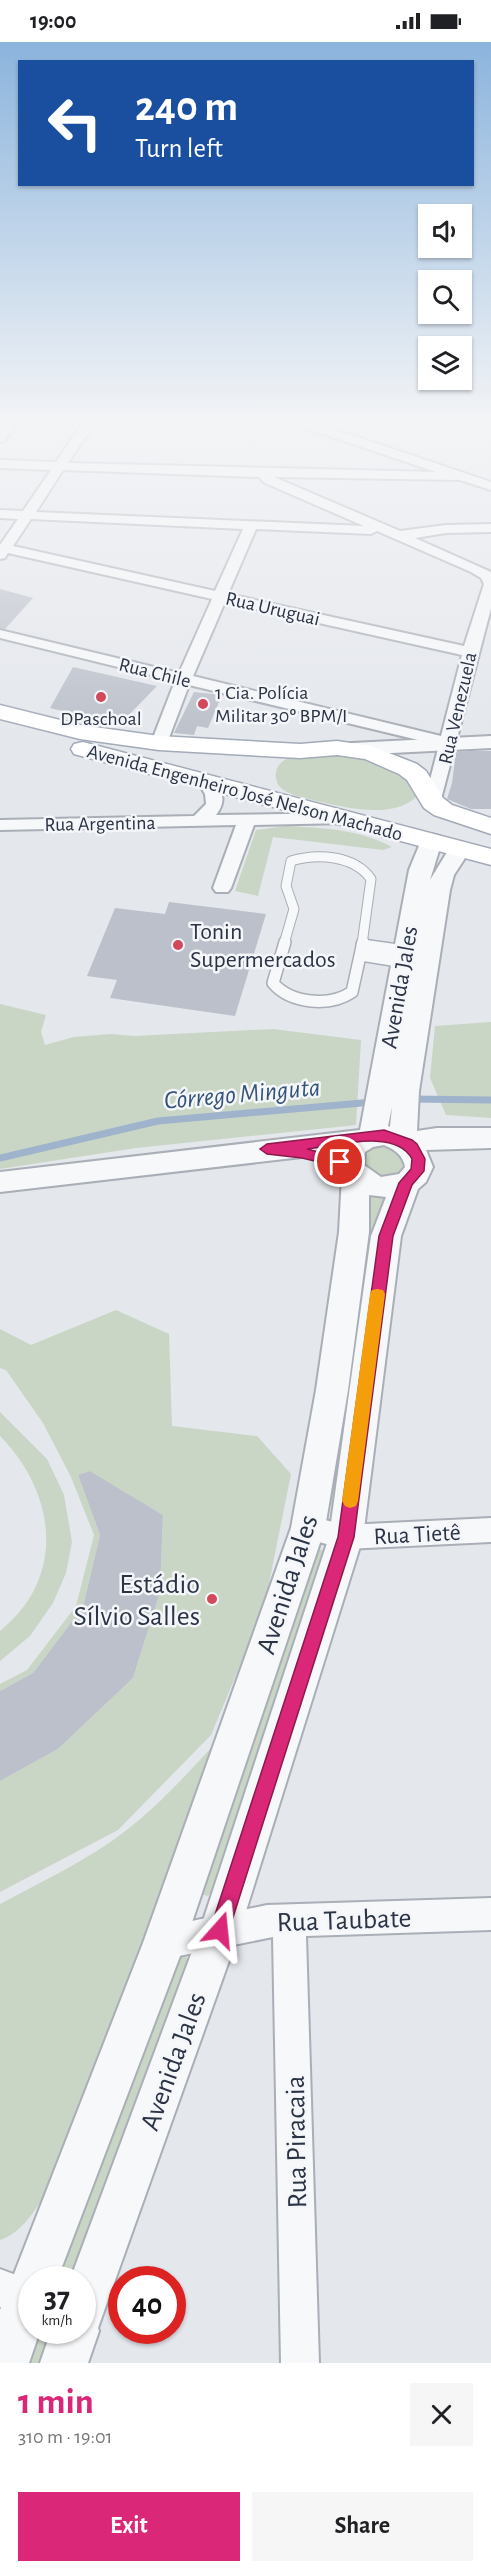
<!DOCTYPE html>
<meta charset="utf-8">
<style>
:root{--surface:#fff;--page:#f6f6f6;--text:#202124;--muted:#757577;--accent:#db2777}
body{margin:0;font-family:"Alegreya Sans",sans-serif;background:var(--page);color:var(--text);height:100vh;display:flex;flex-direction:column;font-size:22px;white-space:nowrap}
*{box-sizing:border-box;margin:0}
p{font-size:20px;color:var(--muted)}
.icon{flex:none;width:33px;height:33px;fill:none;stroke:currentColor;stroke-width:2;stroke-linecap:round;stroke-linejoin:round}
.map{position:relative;height:2321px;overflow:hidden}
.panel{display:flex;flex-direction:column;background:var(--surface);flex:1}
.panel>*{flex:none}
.guide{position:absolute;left:18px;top:18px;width:456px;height:126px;border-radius:0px;box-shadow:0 2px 4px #0004;background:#1a4fa0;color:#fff;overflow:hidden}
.buttons{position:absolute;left:418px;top:162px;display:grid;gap:12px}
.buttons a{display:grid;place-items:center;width:54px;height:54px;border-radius:0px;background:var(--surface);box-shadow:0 2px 4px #0004;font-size:30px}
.speed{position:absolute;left:18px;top:2224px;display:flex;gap:12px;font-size:30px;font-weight:700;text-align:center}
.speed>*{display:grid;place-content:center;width:78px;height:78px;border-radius:50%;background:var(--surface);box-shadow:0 2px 4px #0004;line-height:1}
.speed small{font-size:15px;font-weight:400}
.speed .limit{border:9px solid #d22;background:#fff;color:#111}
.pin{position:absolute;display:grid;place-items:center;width:51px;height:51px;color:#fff;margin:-26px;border:3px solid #fff;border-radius:50%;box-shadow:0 2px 6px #0007}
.me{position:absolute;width:66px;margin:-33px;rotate:18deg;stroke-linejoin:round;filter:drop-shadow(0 0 4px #0008)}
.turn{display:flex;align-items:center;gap:21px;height:126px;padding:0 18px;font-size:27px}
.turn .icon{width:78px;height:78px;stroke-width:2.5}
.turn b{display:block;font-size:42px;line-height:51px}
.round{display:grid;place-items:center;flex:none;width:63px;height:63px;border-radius:0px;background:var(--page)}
.headline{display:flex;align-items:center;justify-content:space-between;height:102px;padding:0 18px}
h1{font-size:36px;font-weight:700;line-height:45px;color:var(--accent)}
.primary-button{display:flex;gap:12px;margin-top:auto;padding:12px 18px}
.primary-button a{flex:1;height:69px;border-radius:0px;background:var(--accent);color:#fff;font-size:24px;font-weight:700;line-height:69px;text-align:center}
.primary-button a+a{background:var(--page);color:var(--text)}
.status{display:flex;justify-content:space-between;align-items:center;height:42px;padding:0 30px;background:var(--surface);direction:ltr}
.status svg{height:16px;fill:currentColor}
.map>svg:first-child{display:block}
</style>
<div class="status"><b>19:00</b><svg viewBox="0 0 49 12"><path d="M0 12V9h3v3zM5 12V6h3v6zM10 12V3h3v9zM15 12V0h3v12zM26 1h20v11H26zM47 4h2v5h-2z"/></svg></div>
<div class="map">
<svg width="491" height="2321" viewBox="0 0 491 2321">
<rect width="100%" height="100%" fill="#e4e7ec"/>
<g fill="#c9d6c5">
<path d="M345 709 406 731 418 753C395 779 342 765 313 758 302 755 287 753 279 744 277 741 275 735 276 731 278 707 328 710 345 709Z"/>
<path d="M286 784C324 786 358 787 392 805L383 808 273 795 258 854 235 849 256 788Z"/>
<polygon points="0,962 46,973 41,990 45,1003 74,995 110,992 135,994 273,987 361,998 356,1083 136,1106 0,1127"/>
<polygon points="491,980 491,1076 446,1073 430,1036 435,984"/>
<polygon points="382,1104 398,1110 404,1122 397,1133 381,1137 366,1131 362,1113 367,1108"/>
<polygon points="365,1150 392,1154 369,1206 333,1456 332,1463 325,1465"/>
<polygon points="116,1268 169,1292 172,1384 257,1394 291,1432 264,1566 211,1693 118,1788 0,1850 0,1739 58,1707 133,1636 160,1550 163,1473 90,1429 78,1433 100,1493 83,1565 33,1631 0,1649 0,1642 27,1628 76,1564 94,1493 71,1435 43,1381 6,1328 0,1326 0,1287 31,1303"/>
<path d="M0 1370 47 1417 64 1453 72 1500 66 1531 53 1561 30 1594 0 1619V1589C67 1535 56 1451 0 1394Z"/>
<polygon points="316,1505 324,1509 324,1516 213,1848 208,1854 201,1852"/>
<path d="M227 1689 53 2141C40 2160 24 2191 0 2198V1862C43 1839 90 1817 128 1787 165 1758 195 1723 227 1689Z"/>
<polygon points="183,1911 188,1918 73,2238 53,2238 172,1912"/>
<polygon points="34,2289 54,2289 43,2321 22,2321"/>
</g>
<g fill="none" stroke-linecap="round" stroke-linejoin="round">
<g stroke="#9fb4cc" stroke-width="7">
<polyline points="411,1057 491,1058"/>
<polyline points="0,1116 158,1079 373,1060"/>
</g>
</g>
<g fill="#bbc0ca">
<polygon points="0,547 33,556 5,587 0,586"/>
<polygon points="73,625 157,644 119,683 50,666"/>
<polygon points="194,650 222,653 208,686 197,684 194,693 174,691"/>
<polygon points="470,709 491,709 491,767 471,767 447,757 452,741 456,710"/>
<polygon points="169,860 266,872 235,974 110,956 117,938 87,934 115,866 165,872"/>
<polygon points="90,1429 163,1473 160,1550 133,1636 58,1707 0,1739 0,1649 33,1631 83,1565 100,1493 78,1433"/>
</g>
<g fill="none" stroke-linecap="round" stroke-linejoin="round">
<g stroke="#a9aeb7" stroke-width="11">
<path id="service-far1" d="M284 902 294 867 286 844 291 819C317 811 354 813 371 837L362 902"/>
</g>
<g stroke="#a9aeb7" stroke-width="14">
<g id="service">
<path d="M285 900 273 941C291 962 330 965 352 950L363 900"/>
<polyline points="362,903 405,909"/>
<polyline points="361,913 404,920"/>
</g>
</g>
<g stroke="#a9aeb7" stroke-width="4">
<g id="minor">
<polygon points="9,376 21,376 4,399 0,400 0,388"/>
<path d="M86 376H98L68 421 436 430 285 379 283 376H301L491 440V448L460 438 274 435 400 489 446 483 491 482V490L446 491 415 496 491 530V566L439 765H427L424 761 439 703 189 643 167 701 159 706 151 701 175 639 0 596V588L179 631 212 557 8 511 5 516 0 517V503L18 477 0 476V468L23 469 51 428 0 426V418L56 420ZM63 428 259 435 265 441 364 484 36 470ZM31 477 243 487 215 549 13 504ZM256 487 371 492 377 489 471 530 481 536 484 542 464 604 228 552ZM225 560 462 613 441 694 193 634Z"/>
<path d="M225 376H274C266 383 233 383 225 376Z"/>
<polygon points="473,376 491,376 491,384"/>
<path d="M207 737 213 738C224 751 226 760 216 773L346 771 352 772 355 776 352 780 346 781 254 783 231 846 228 850H216L213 846 236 783 0 788V778L194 774 206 762 205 752 199 742Z"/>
<polygon points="308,1474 346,1483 491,1476 491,1500 346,1507 299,1495 295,1486 299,1477"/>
<polygon points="491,1856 491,1888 306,1894 319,2321 281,2321 273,1895 164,1917 153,1912 148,1901 153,1890 164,1885 267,1863"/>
<polygon points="0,2227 32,2239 32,2273 27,2275 0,2265"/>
</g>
</g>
<g stroke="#a9aeb7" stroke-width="4">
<g id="tertiary">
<polygon points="491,694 491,706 352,713 345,711 342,707 345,703 352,701"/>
<path d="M431 792 439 794 442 799 430 838 452 802 460 800 468 802 471 807 454 833 450 848 419 1049 417 1089 437 1086H491V1106L426 1108 433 1125 426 1140 418 1147 401 1194 363 1495 240 1888 98 2286 99 2289 88 2321H40L51 2289H82V2238H70L200 1888 329 1495 371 1194 386 1155 369 1153V1190L348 1348 325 1486 185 1901 57 2238H32V2289H40L29 2321H0V2268L143 1901 291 1486 316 1348 339 1190 342 1133 336 1124 337 1111 0 1150V1130L360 1088 409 828 423 794ZM392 1065 390 1085 388 1084ZM384 1103C395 1108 403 1113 405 1125L399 1132 381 1135 364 1123 365 1110 373 1105Z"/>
</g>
</g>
<g stroke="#a3abb8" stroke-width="3">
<g id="primary">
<polygon points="0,663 80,683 159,694 300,702 337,699 371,704 417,722 426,729 443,756 452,763 491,776 491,792 434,773 424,766 407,738 399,732 365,717 337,713 300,716 159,708 80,697 0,677"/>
<polygon points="83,700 491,807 491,823 74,712 71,707 74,702"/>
</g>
</g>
<use href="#service-far1" stroke="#f7f8fa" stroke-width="9"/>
<use href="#service" stroke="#f7f8fa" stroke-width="11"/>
<use href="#minor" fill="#f7f8fa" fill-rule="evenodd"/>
<use href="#tertiary" fill="#f7f8fa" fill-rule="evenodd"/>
<use href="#primary" fill="#fff" fill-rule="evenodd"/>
</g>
<linearGradient id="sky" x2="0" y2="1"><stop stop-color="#8bb4dd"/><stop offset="0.54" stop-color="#f3f4f6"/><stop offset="1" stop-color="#f3f4f6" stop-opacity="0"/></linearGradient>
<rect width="491" height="701" fill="url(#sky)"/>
<path fill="#db2777" stroke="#8e194d" stroke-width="1.5" d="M384 1088 412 1098 417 1102 425 1117 424 1129 412 1143 393 1194 354 1495 229 1888 227 1895 220 1898 213 1895 210 1888 338 1495 379 1194 399 1141 411 1127 412 1117C396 1086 336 1104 307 1107L345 1117 347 1120 340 1125 302 1116 267 1112 260 1107 267 1102Z"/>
<polygon fill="#f59e0b" points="377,1247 383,1248 385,1252 358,1459 356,1464 350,1466 345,1464 342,1459 370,1252 372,1248"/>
<g fill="#d1495b" stroke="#f4f6f9" stroke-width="2">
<circle cx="101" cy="655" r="6"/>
<circle cx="203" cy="662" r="6"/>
<circle cx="178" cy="903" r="6"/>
<circle cx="212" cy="1557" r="6"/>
</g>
<g text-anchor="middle" stroke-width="5" stroke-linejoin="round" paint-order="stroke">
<g font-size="20" fill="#2b3445" stroke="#f4f6f9">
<text transform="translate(273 566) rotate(13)" y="7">Rua Uruguai</text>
<text transform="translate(155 630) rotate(14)" y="7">Rua Chile</text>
<text transform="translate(457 666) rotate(-77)" y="7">Rua Venezuela</text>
<text transform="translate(245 750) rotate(15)" y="7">Avenida Engenheiro José Nelson Machado</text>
<text transform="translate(100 781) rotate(-1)" y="7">Rua Argentina</text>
</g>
<g font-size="20" fill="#2b3445" stroke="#f4f6f9" text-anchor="start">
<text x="215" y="657">1 Cia. Polícia<tspan x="215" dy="23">Militar 30º BPM/I</tspan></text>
<text x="101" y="683" text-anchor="middle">DPaschoal</text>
</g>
<g font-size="24" fill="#2b3445" stroke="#f4f6f9" text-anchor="start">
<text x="190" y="897">Tonin<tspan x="190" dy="28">Supermercados</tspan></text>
</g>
<g font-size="24" fill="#2b3445" stroke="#f4f6f9">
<text transform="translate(399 945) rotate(-80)" y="8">Avenida Jales</text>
<text transform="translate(417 1492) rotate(-3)" y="8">Rua Tietê</text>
</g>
<g font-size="26" font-style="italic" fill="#34527a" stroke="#f4f6f9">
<text transform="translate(242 1051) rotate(-5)" y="9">Córrego Minguta</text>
</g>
<g font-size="28" fill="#2b3445" stroke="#f4f6f9" text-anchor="end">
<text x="200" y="1551">Estádio<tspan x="200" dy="32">Sílvio Salles</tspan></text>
</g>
<g font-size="28" fill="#2b3445" stroke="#f4f6f9">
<text transform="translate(286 1542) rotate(-72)" y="10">Avenida Jales</text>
<text transform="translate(344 1877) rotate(-2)" y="10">Rua Taubate</text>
<text transform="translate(172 2019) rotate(-70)" y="10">Avenida Jales</text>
<text transform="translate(295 2100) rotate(-91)" y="10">Rua Piracaia</text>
</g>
</g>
</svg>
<div class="buttons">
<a><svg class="icon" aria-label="sound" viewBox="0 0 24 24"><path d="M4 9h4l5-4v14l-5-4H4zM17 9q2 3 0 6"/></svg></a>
<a><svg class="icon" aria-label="search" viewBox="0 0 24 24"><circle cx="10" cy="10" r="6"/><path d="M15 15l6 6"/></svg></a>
<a><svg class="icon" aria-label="layers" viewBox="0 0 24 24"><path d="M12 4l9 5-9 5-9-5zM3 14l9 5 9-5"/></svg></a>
</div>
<div class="speed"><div>37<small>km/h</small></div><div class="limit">40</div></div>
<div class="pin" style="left:340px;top:1120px;background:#d93025"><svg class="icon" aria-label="arrive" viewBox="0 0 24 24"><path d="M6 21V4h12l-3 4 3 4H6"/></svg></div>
<svg class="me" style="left:220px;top:1888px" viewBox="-20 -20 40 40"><path d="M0-17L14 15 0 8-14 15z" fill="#db2777" stroke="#fff" stroke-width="4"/></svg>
<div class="guide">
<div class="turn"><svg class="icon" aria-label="left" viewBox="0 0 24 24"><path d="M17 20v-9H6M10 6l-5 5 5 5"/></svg><div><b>240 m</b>Turn left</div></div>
</div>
</div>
<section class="panel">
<div class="headline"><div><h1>1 min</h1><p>310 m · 19:01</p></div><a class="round"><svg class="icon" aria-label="close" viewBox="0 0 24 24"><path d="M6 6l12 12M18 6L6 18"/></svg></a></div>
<div class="primary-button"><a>Exit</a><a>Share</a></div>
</section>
